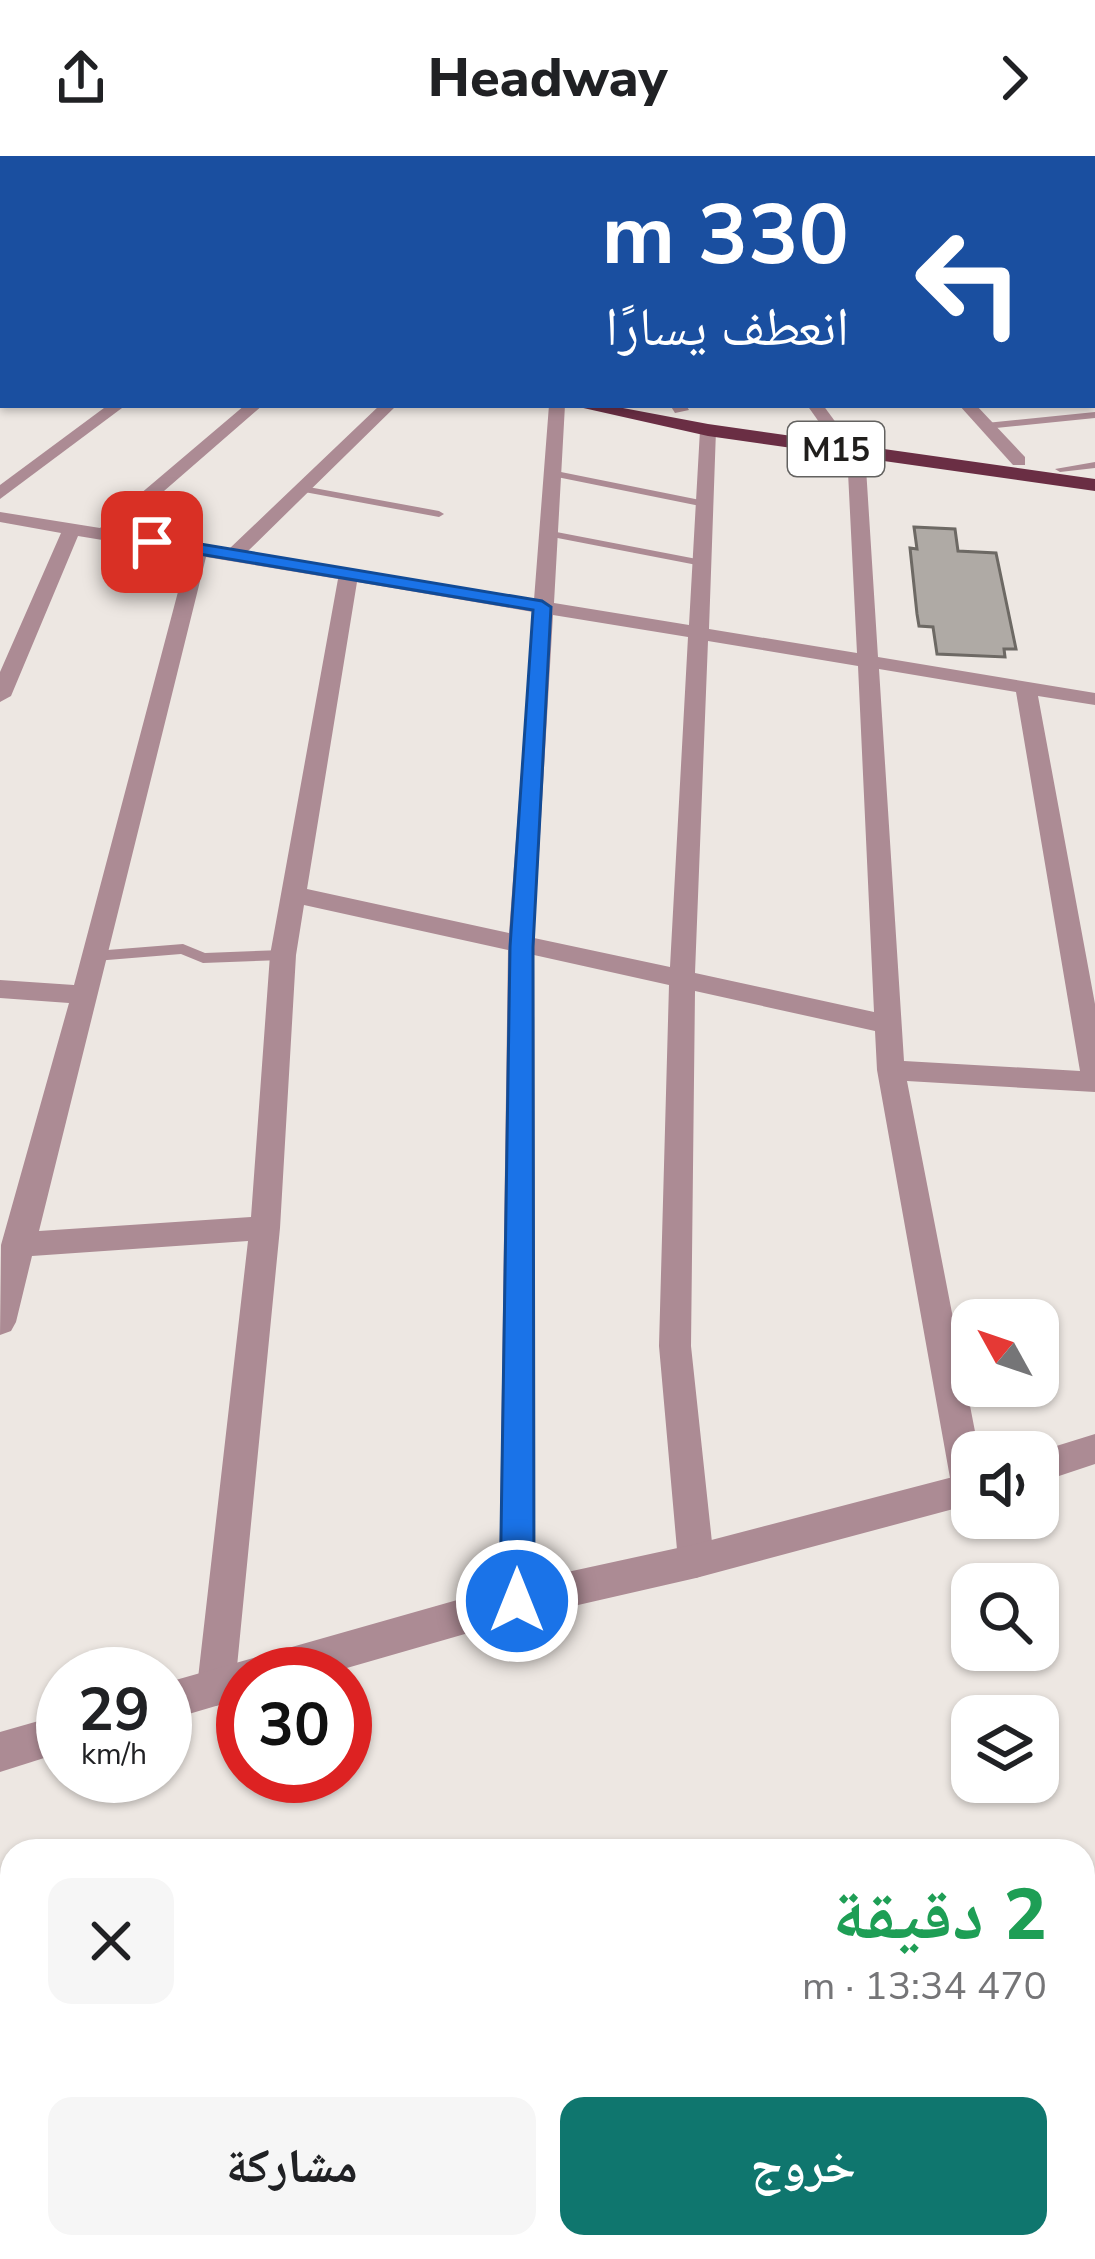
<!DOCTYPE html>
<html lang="ar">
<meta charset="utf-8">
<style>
:root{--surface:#fff;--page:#f6f6f6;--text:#202124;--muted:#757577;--accent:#0f766e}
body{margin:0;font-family:"Nunito Sans","Noto Naskh Arabic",sans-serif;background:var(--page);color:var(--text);direction:rtl;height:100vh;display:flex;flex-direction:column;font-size:45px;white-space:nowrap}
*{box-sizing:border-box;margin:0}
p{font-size:39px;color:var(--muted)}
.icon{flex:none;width:66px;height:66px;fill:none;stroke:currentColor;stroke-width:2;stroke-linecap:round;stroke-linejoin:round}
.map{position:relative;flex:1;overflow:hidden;direction:ltr}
.sheet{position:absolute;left:0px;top:1683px;width:1095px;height:420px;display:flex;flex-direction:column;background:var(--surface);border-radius:36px 36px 0 0;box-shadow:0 3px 9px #0004;direction:rtl}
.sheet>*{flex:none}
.guide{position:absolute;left:0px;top:0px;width:1095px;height:252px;box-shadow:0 3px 9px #0004;direction:rtl;background:#1a4fa0;color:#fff;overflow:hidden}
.needle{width:78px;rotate:310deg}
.tools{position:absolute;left:951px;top:1143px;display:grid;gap:24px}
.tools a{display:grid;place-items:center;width:108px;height:108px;border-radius:24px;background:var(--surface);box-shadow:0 3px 9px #0004;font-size:60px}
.speed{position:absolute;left:36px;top:1491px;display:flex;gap:24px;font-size:60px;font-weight:700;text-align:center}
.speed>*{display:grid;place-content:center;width:156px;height:156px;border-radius:50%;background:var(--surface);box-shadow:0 3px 9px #0004;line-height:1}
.speed small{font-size:30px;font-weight:400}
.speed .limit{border:18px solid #d22;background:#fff;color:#111}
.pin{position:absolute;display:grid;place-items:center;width:102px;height:102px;color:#fff;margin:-51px;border-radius:24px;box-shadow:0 6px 18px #0006}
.me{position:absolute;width:132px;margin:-66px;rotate:0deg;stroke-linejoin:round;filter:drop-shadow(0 0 9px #0008)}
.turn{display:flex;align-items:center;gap:42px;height:252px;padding:0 48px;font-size:54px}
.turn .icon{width:156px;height:156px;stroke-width:2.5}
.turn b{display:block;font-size:84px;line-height:102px}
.round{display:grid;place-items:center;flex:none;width:126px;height:126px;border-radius:24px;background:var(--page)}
.head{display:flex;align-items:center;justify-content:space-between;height:204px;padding:0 48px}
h1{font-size:72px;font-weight:800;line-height:90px;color:#1e9e55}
.primary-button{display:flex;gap:24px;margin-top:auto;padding:24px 48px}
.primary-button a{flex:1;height:138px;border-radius:24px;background:var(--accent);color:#fff;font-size:48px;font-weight:800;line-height:138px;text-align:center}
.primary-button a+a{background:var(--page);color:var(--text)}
header{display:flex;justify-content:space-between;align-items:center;height:156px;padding:0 48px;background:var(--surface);font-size:54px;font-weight:800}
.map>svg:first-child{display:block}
</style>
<header><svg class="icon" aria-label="forward" viewBox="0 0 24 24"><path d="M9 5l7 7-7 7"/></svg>Headway<svg class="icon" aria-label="share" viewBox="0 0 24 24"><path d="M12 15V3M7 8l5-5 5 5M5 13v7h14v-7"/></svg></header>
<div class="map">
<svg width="1095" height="2103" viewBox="0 0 1095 2103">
<rect width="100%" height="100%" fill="#ede7e2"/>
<polygon fill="#afaaa5" stroke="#6d6964" stroke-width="3" points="914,371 955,373 958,395 996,397 1016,493 1004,493 1005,501 937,498 933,471 919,470 917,458 910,392 917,393"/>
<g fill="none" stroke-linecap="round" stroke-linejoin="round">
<g fill="#ac8b94" fill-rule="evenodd">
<rect x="1092" y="104" width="3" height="6"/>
<rect x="1092" y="149" width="3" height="6"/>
<rect x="1092" y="201" width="3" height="6"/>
<polygon points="1095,256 1095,262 986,273 981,270 986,267"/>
<polygon points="1095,306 1095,312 1060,316 1055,313"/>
<polygon points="551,314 705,345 710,348 705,351 547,319 547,315"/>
<polygon points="303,330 439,355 444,358 439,361 299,335 299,331"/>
<polygon points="546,374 702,404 708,407 702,410 542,379 540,377"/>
<polygon points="183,788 205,797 283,794 291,799 283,804 203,807 181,798 95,805 87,800 95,795"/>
</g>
<g fill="#ac8b94" fill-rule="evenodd">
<rect x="144" y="0" width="12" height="3"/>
<rect x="240" y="0" width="12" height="3"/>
<polygon points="329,0 341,0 342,3 330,3"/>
<polygon points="424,0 436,0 437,3 425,3"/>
<polygon points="530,0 542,0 543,3 531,3"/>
<polygon points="629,0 641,0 643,3 631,3"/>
<polygon points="734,0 747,0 749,3 736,3"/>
<polygon points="867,0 880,0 882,3 869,3"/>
<polygon points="977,0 991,0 993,3 979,3"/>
<polygon points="1078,0 1092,0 1094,3 1092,6"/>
<rect x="1092" y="25" width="3" height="8"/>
<polygon points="1092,76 1095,77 1095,86 1092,85"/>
<polygon points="3,228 3,239 0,240 0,229"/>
<polygon points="108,249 126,249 0,343 0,329"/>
<path d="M245 249H263L118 375 229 393 380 249H397L247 396 534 444 549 249H565L554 447 689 469 700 274 708 269 716 274 709 473 857 497 847 296 856 291 865 296 878 501 1095 537V549L1038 540 1095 848V936L907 925 979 1296H972V1348L957 1344 952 1333 877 914 875 875 695 835 691 1190 714 1405 709 1417 696 1422 683 1417 678 1405 659 1190 669 829 534 799 535 1445 530 1457 517 1463 504 1457 499 1445 508 794 304 749 296 799 280 1072 235 1531 229 1544 216 1550 203 1544 197 1531 248 1085 32 1100 16 1166 11 1175 0 1179 1 1089 69 847 0 842V824L74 829 188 398 78 380 11 540 0 546V516L61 377 0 366V356L100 372ZM206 401 338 423 270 799 251 1061 39 1075ZM357 426 533 456 509 777 307 733ZM553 459 688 481 670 811 534 782ZM708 485 858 510 874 856 695 817ZM879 513 1016 536 1080 915 904 905Z"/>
<polygon points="670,249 686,249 689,254 675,257"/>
<polygon points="807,249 823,249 845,279 843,283 831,283"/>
<polygon points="959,249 976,249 1025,301 1025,309 1013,309"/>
</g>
<g fill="#ac8b94" fill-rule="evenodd">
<polygon points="3,39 3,47 0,48 0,40"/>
<polygon points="1095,1278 1095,1308 1038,1327 1037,1296"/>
<polygon points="972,1316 972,1348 696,1422 517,1463 326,1518 243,1518 243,1542 165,1565 165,1527 517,1427 696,1388"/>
<polygon points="63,1558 63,1596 0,1616 0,1576"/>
</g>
<g fill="#6a2e44" fill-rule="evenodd">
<polygon points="0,122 3,123 3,133 0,132"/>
<polygon points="570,249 607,249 708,268 1095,323 1095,335 708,280"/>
</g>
</g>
<polygon fill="#1a73e8" stroke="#114b97" stroke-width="3" points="152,380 542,445 551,451 533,791 534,1445 529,1456 517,1461 505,1456 500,1445 510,791 533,454 146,389 143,386"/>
<g text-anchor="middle" stroke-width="9" stroke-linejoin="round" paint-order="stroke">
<rect fill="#fff" stroke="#636260" stroke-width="3" x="788" y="266" width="96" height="54" rx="9"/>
<g font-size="33" font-weight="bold" fill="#201e1c">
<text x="836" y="305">M15</text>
</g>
</g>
</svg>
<div class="tools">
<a><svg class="needle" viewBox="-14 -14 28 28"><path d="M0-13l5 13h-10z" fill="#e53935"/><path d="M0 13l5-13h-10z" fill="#757577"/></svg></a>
<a><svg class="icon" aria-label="sound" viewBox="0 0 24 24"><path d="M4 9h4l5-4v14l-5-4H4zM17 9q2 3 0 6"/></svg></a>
<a><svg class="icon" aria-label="search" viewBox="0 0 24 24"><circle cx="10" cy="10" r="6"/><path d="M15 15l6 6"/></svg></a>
<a><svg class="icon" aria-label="layers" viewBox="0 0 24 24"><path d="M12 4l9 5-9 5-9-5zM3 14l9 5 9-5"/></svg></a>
</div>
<div class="speed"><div>29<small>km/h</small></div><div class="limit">30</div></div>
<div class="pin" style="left:152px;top:386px;background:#d93025"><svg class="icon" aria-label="arrive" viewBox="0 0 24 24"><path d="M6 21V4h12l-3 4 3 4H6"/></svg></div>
<svg class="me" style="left:517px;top:1445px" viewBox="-20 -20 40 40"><circle r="17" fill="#1a73e8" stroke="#fff" stroke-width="3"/><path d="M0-11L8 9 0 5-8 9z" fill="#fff"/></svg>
<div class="guide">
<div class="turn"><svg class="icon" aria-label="left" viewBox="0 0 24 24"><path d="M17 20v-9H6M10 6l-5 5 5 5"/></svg><div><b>330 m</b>انعطف يسارًا</div></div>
</div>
<section class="sheet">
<div class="head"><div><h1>2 دقيقة</h1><p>470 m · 13:34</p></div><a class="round"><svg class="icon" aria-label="close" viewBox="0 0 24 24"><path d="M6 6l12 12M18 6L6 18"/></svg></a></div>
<div class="primary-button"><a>خروج</a><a>مشاركة</a></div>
</section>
</div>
